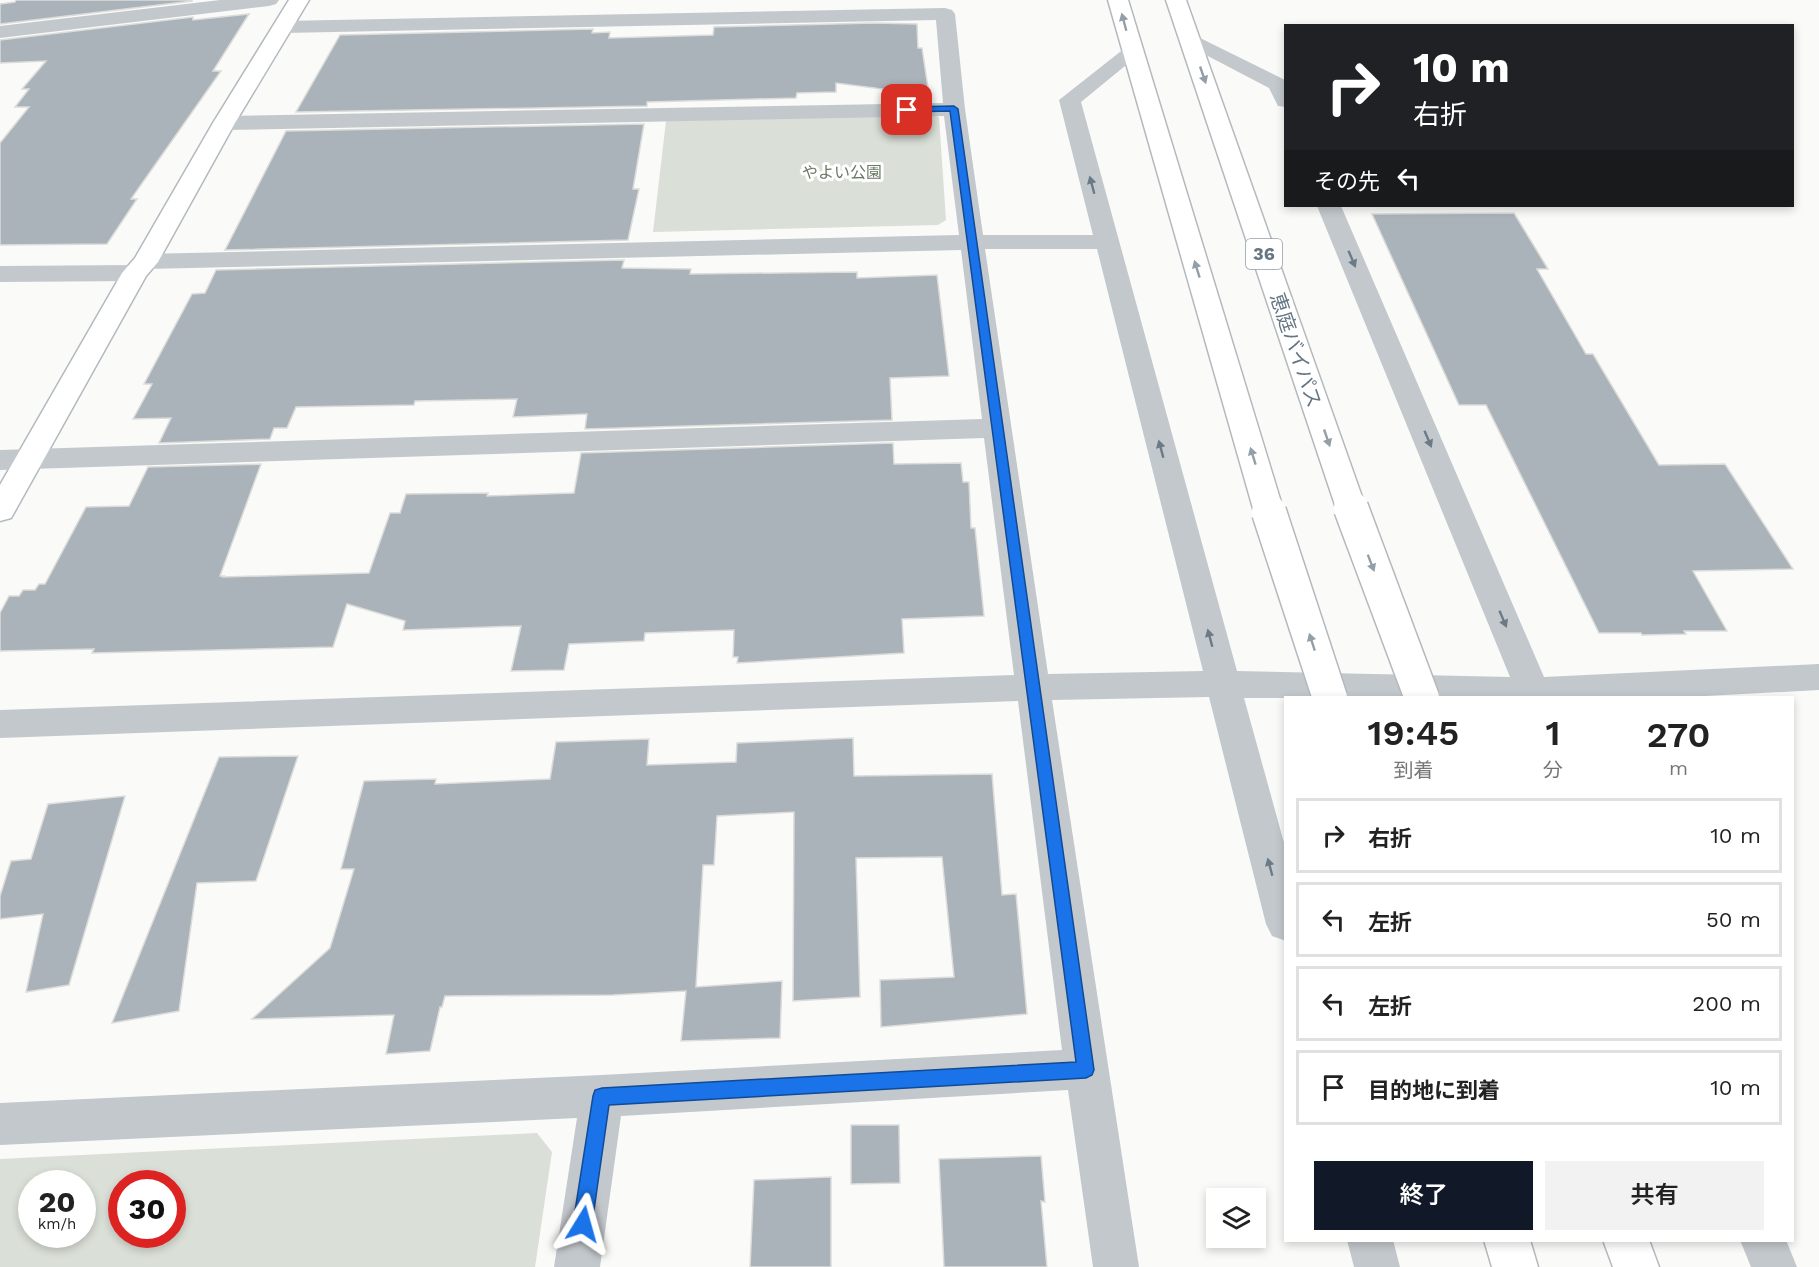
<!DOCTYPE html>
<html lang="ja">
<meta charset="utf-8">
<style>
:root{--surface:#fff;--page:#f2f2f2;--text:#222;--muted:#767676;--line:#e0e0e0;--accent:#111827}
body{margin:0;font-family:"Work Sans","Noto Sans JP",sans-serif;background:var(--page);color:var(--text);height:100vh;display:flex;flex-direction:column;font-size:22px;white-space:nowrap}
*{box-sizing:border-box;margin:0}
p{font-size:20px;color:var(--muted)}
.icon{flex:none;width:33px;height:33px;fill:none;stroke:currentColor;stroke-width:2;stroke-linecap:round;stroke-linejoin:round}
.map{position:relative;flex:1;overflow:hidden}
.drawer{position:absolute;left:1284px;top:696px;width:510px;height:546px;display:flex;flex-direction:column;background:var(--surface);border-radius:0px;box-shadow:0 3px 9px #0003}
.drawer>*{flex:none}
.banner{position:absolute;left:1284px;top:24px;width:510px;height:183px;border-radius:0px;box-shadow:0 3px 9px #0003;background:#202124;color:#fff;overflow:hidden}
.buttons{position:absolute;left:1206px;top:1188px;display:grid;gap:12px}
.buttons a{display:grid;place-items:center;width:60px;height:60px;border-radius:0px;background:var(--surface);box-shadow:0 3px 9px #0003;font-size:30px}
.speed{position:absolute;left:18px;top:1170px;display:flex;gap:12px;font-size:30px;font-weight:700;text-align:center}
.speed>*{display:grid;place-content:center;width:78px;height:78px;border-radius:50%;background:var(--surface);box-shadow:0 3px 9px #0003;line-height:1}
.speed small{font-size:15px;font-weight:400}
.speed .limit{border:9px solid #d22;background:#fff;color:#111}
.pin{position:absolute;display:grid;place-items:center;width:51px;height:51px;color:#fff;margin:-26px;border-radius:12px;box-shadow:0 3px 9px #0006}
.me{position:absolute;width:66px;margin:-33px;rotate:8deg;stroke-linejoin:round;filter:drop-shadow(0 0 4px #0008)}
.turn{display:flex;align-items:center;gap:21px;height:126px;padding:0 30px;font-size:27px}
.turn .icon{width:78px;height:78px;stroke-width:2.5}
.turn b{display:block;font-size:42px;line-height:51px}
.then{display:flex;align-items:center;height:57px;padding:0 30px;background:#0003;gap:12px;font-size:22px}
.eta{display:flex;justify-content:space-evenly;align-items:center;height:102px;text-align:center}
.eta b{font-size:36px;font-weight:600;line-height:42px}
.button{display:flex;gap:12px;margin-top:auto;padding:12px 30px}
.button a{flex:1;height:69px;border-radius:0px;background:var(--accent);color:#fff;font-size:24px;font-weight:600;line-height:69px;text-align:center}
.button a+a{background:var(--page);color:var(--text)}
ul{padding:0;list-style:none}
li{display:flex;align-items:center;gap:18px;height:75px;margin:0 12px 9px;padding:0 18px;border:3px solid var(--line);border-radius:0px}
li div{flex:1}
li b{display:block;font-size:22px}
li em{font-style:normal}
.map>svg:first-child{display:block}
</style>
<div class="map">
<svg width="1819" height="1267" viewBox="0 0 1819 1267">
<rect width="100%" height="100%" fill="#fafaf8"/>
<g fill="#dadfd7" fill-rule="evenodd">
<polygon points="930,114 939,117 946,220 938,225 653,232 666,121"/>
<path d="M537 1133 552 1152 535 1267H0V1159ZM32 1184H82V1234H32ZM122 1184H172V1234H122Z"/>
</g>
<g fill="#aab3b9" stroke="#dcdcda" stroke-width="1.5">
<polygon points="16,0 192,0 192,1 0,24 0,4 15,2"/>
<polygon points="249,14 213,71 221,71 131,199 137,199 107,244 0,245 0,143 29,107 15,107 29,89 22,89 46,61 0,63 0,40 193,17 193,20"/>
<polygon points="875,23 917,24 918,48 922,48 928,88 882,89 836,83 836,92 797,93 796,98 647,102 647,106 296,112 340,35 593,29 592,33 610,32 609,38 713,35 714,27"/>
<polygon points="644,124 633,189 639,189 628,240 225,250 286,131"/>
<polygon points="1514,213 1548,269 1537,269 1586,354 1593,354 1659,465 1725,464 1793,569 1693,571 1727,631 1684,631 1686,634 1642,635 1641,633 1599,633 1486,405 1459,405 1372,214"/>
<polygon points="624,260 622,268 691,269 690,274 857,272 857,278 937,275 949,376 890,378 892,420 585,429 587,414 513,417 517,399 415,401 414,405 296,407 287,428 274,428 270,439 159,443 171,418 133,419 152,384 144,384 192,294 205,293 216,270"/>
<polygon points="893,443 894,464 961,463 963,482 969,482 971,528 975,528 984,616 902,619 904,653 737,663 738,657 733,657 734,630 645,633 644,641 569,644 564,670 511,671 521,626 403,630 405,621 347,604 333,647 92,653 94,649 0,651 0,613 9,596 19,596 23,590 35,590 39,584 45,584 86,507 129,506 148,467 261,464 220,576 224,576 223,577 369,573 390,513 400,513 406,494 488,493 487,496 574,493 581,453"/>
<polygon points="853,738 854,776 992,774 1002,895 1016,894 1027,1014 881,1027 880,980 954,977 942,857 856,858 860,997 793,1001 794,812 717,816 714,865 703,865 696,987 782,981 780,1038 681,1041 686,991 613,995 445,996 442,1007 440,1007 430,1051 386,1054 394,1015 252,1019 330,948 354,869 341,869 364,781 436,779 435,784 550,779 556,742 649,739 647,765 736,762 737,743"/>
<polygon points="298,756 256,881 197,883 179,1011 112,1023 219,757"/>
<polygon points="125,796 69,985 26,992 43,914 0,919 0,896 11,861 31,859 48,804"/>
<polygon points="851,1125 899,1125 900,1183 851,1184"/>
<polygon points="1041,1156 1045,1202 1041,1201 1047,1267 944,1267 939,1159"/>
<polygon points="831,1177 831,1267 750,1267 754,1180"/>
</g>
<g fill="none" stroke-linecap="round" stroke-linejoin="round">
<g stroke="#b3babf" stroke-width="3">
<polygon id="secondary" points="289,0 309,0 235,123 158,262 146,276 15,511 11,518 0,521 0,485 122,273 135,258 213,123"/>
</g>
<g stroke="#b4b9bd" stroke-width="3">
<g id="highway">
<polygon points="1108,0 1128,0 1284,512 1280,519 1269,522 1258,519 1254,512"/>
<polygon points="1166,0 1186,0 1366,508 1362,515 1351,518 1340,515 1336,508"/>
<polygon points="1484,1240 1530,1240 1538,1267 1492,1267"/>
<polygon points="1603,1240 1649,1240 1659,1267 1613,1267"/>
</g>
</g>
<g fill="#c3c8cc" fill-rule="evenodd">
<polygon points="220,0 279,0 276,4 269,6 0,38 0,26"/>
<path d="M945 8 952 10 955 14 965 109 983 235H1093L1059 100 1125 48H1139L1142 52 1081 102 1237 671 1510 677 1317 206H1341L1544 677 1819 664V690L1668 698H1244L1286 850V941L1272 936 1266 924 1209 697 1052 700 1139 1267H1093L1068 1090 621 1116 600 1267H554L577 1118 0 1145V1103L602 1075 1062 1050 1018 701 0 738V710L1014 675 984 438 0 470V450L982 419 961 250 145 269 148 273 144 278 135 281 0 282V266L135 265 132 262 136 257 145 254 959 235 944 116 224 130 216 128 213 123 216 118 224 116 943 103 936 20 283 33 276 31 273 27 276 23 283 21ZM985 249H1097L1203 671 1048 674Z"/>
<polygon points="1190,33 1285,80 1286,107 1278,106 1269,88 1183,43 1180,39 1183,35"/>
<polygon points="1347,1240 1393,1240 1400,1267 1354,1267"/>
<polygon points="1740,1240 1786,1240 1797,1267 1751,1267"/>
</g>
<use href="#secondary" fill="#fff" fill-rule="evenodd"/>
<use href="#highway" fill="#fff" fill-rule="evenodd"/>
<g stroke="#b4b9bd" stroke-width="37" stroke-linecap="butt">
<g id="highway-bridge">
<polyline points="1351,508 1422,698"/>
<polyline points="1269,512 1330,698"/>
</g>
</g>
<use href="#highway-bridge" stroke="#fff" stroke-width="34"/>
</g>
<defs><path id="oneway-solid" d="M-6-.8H1V-3.2L6.5 0L1 3.2V.8H-6Z" transform="scale(1.5)"/></defs>
<g fill="#939fa8">
<use href="#oneway-solid" transform="translate(1124 22) rotate(-105)"/>
<use href="#oneway-solid" transform="translate(1203 75) rotate(71)"/>
<use href="#oneway-solid" transform="translate(1197 269) rotate(-107)"/>
<use href="#oneway-solid" transform="translate(1327 438) rotate(71)"/>
<use href="#oneway-solid" transform="translate(1253 456) rotate(-107)"/>
<use href="#oneway-solid" transform="translate(1371 563) rotate(69)"/>
<use href="#oneway-solid" transform="translate(1312 642) rotate(-108)"/>
</g>
<g fill="#6a7a87">
<use href="#oneway-solid" transform="translate(1092 185) rotate(-105)"/>
<use href="#oneway-solid" transform="translate(1352 259) rotate(67)"/>
<use href="#oneway-solid" transform="translate(1428 439) rotate(67)"/>
<use href="#oneway-solid" transform="translate(1161 449) rotate(-105)"/>
<use href="#oneway-solid" transform="translate(1503 619) rotate(67)"/>
<use href="#oneway-solid" transform="translate(1210 638) rotate(-105)"/>
<use href="#oneway-solid" transform="translate(1270 867) rotate(-105)"/>
</g>
<polygon fill="#1a73e8" stroke="#114b97" stroke-width="1.5" points="954,106 958,109 1094,1070 1092,1075 1086,1078 609,1105 592,1224 590,1231 583,1234 576,1231 573,1224 593,1096 595,1090 602,1088 1076,1062 950,111 907,112 902,110 907,107"/>
<g text-anchor="middle" stroke-width="6" stroke-linejoin="round" paint-order="stroke">
<g font-size="16" fill="#687a64" stroke="#fff">
<text x="842" y="178">やよい公園</text>
</g>
<rect fill="#fff" stroke="#939fa8" stroke-width="1.5" x="1246" y="239" width="36" height="30" rx="4.5"/>
<g font-size="18" font-weight="bold" fill="#657683">
<text x="1264" y="260">36</text>
</g>
<g font-size="20" fill="#657683" stroke="#fff">
<text transform="translate(1296 350) rotate(71)" y="7">恵庭バイパス</text>
</g>
</g>
</svg>
<div class="buttons">
<a><svg class="icon" aria-label="layers" viewBox="0 0 24 24"><path d="M12 4l9 5-9 5-9-5zM3 14l9 5 9-5"/></svg></a>
</div>
<div class="speed"><div>20<small>km/h</small></div><div class="limit">30</div></div>
<div class="pin" style="left:907px;top:110px;background:#d93025"><svg class="icon" aria-label="arrive" viewBox="0 0 24 24"><path d="M6 21V4h12l-3 4 3 4H6"/></svg></div>
<svg class="me" style="left:583px;top:1224px" viewBox="-20 -20 40 40"><path d="M0-17L14 15 0 8-14 15z" fill="#1a73e8" stroke="#fff" stroke-width="4"/></svg>
<div class="banner">
<div class="turn"><svg class="icon" aria-label="right" viewBox="0 0 24 24"><path d="M7 20v-9h11M14 6l5 5-5 5"/></svg><div><b>10 m</b>右折</div></div>
<div class="then">その先<svg class="icon" aria-label="left" viewBox="0 0 24 24"><path d="M17 20v-9H6M10 6l-5 5 5 5"/></svg></div>
</div>
<section class="drawer">
<div class="eta">
<div><b>19:45</b><p>到着</p></div>
<div><b>1</b><p>分</p></div>
<div><b>270</b><p>m</p></div>
</div>
<ul>
<li><svg class="icon" aria-label="right" viewBox="0 0 24 24"><path d="M7 20v-9h11M14 6l5 5-5 5"/></svg><div><b>右折</b></div><em>10 m</em></li>
<li><svg class="icon" aria-label="left" viewBox="0 0 24 24"><path d="M17 20v-9H6M10 6l-5 5 5 5"/></svg><div><b>左折</b></div><em>50 m</em></li>
<li><svg class="icon" aria-label="left" viewBox="0 0 24 24"><path d="M17 20v-9H6M10 6l-5 5 5 5"/></svg><div><b>左折</b></div><em>200 m</em></li>
<li><svg class="icon" aria-label="arrive" viewBox="0 0 24 24"><path d="M6 21V4h12l-3 4 3 4H6"/></svg><div><b>目的地に到着</b></div><em>10 m</em></li>
</ul>
<div class="button"><a>終了</a><a>共有</a></div>
</section>
</div>
